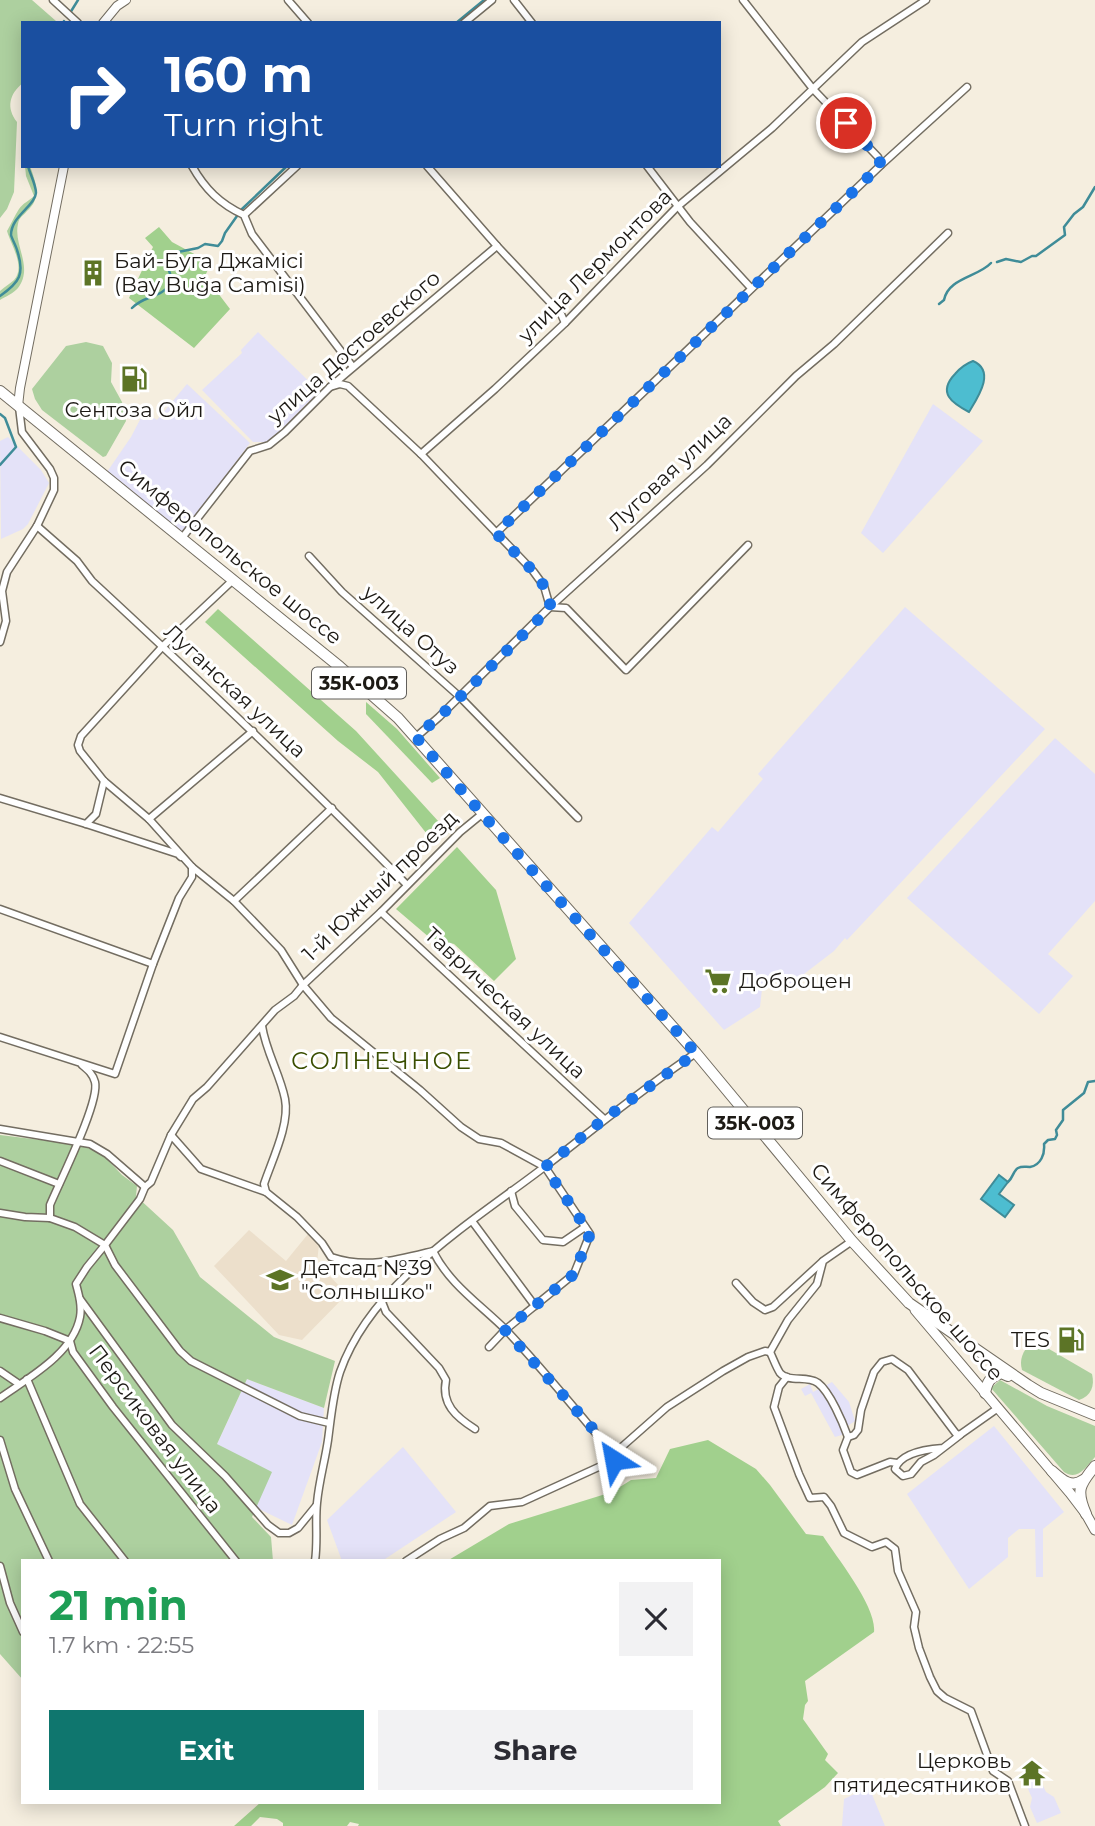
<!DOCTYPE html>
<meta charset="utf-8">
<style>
:root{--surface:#fff;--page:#f2f2f3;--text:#2b2b33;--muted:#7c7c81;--accent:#0f766e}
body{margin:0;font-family:Montserrat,sans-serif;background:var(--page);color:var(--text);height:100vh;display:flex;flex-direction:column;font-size:26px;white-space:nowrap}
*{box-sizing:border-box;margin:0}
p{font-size:23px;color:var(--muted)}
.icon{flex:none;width:38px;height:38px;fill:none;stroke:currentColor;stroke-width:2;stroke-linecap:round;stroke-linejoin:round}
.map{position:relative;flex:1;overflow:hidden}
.panel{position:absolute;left:21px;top:1559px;width:700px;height:245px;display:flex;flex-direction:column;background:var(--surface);border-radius:0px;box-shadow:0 4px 18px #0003}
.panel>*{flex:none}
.guide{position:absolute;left:21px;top:21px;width:700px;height:147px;border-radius:0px;box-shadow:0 4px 18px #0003;background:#1a4fa0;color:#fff;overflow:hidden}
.pin{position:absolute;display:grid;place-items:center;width:60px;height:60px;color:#fff;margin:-30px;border:4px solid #fff;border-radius:50%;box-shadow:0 2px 7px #0007}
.me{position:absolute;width:77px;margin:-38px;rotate:326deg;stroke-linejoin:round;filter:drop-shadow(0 0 5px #0008)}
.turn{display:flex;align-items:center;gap:24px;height:147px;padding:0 28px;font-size:32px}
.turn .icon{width:91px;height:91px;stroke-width:2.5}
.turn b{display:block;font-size:49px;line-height:60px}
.round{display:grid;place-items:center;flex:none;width:74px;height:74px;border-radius:0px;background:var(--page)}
.head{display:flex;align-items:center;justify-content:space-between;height:119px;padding:0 28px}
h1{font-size:42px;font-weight:700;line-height:52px;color:#1e9e55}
.cta{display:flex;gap:14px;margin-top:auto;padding:14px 28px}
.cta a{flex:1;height:80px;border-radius:0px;background:var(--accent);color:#fff;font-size:28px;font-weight:700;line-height:80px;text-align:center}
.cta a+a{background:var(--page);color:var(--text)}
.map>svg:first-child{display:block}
</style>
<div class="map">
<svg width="1095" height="1826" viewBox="0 0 1095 1826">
<rect width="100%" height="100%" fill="#f5eedf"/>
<g fill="#e4e2f8">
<polygon points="258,332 319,391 273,439 266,442 253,442 202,390 242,353 241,350"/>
<polygon points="187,384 250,443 182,534 107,472 131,437 144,412 157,420"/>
<polygon points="933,404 983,441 883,553 861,533"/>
<polygon points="8,437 41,470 49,483 28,524 23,529 1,539 0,441"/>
<polygon points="905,607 1045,729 847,940 845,938 834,951 791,984 786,980 763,980 760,1007 724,1030 629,923 712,827 718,832 763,779 758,774"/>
<polygon points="1055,738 1095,774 1095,901 1048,954 1073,976 1039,1014 907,898"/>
<polygon points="247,1379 324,1408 322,1442 292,1525 257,1508 217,1444"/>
<polygon points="832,1382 849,1402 855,1421 843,1429 845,1434 835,1437 811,1393 805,1396 801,1389 810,1384 813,1392"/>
<polygon points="994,1426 1064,1512 1043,1529 1043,1577 1036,1577 1035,1529 1019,1529 1008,1538 1008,1557 969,1589 907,1494"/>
<polygon points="403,1447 456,1512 382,1561 342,1561 327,1520"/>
<polygon points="1034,1767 1046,1792 1054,1797 1061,1813 1037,1823 1030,1807 1032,1798 1021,1773"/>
<polygon points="869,1787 885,1826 842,1826 844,1799"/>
</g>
<polygon fill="#ecdfcb" points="249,1230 286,1261 308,1234 319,1244 317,1263 347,1294 302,1340 279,1335 214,1266"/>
<g fill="#add09f">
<path d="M0 0H32L56 21 55 23H23V83C9 94 6 108 17 122L14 192 7 209 0 218Z"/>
<path d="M25 166H30C36 183 42 198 27 211 23 216 19 217 18 224 13 245 34 267 18 288 14 293 5 297 0 300V291C4 287 10 284 14 280 26 267 11 245 7 231 11 224 15 215 19 209 23 203 29 201 34 196L26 176Z"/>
<polygon points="86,342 103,346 112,363 111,382 122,402 126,421 106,456 103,457 42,410 35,399 32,389 66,346"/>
<polygon points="0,1135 82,1145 103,1155 122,1175 137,1186 136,1196 173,1230 200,1277 274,1337 335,1361 324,1408 247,1379 217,1444 272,1472 252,1517 271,1537 273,1561 23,1561 23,1680 0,1654"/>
<path d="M1037 1342 1092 1374C1095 1386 1091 1396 1079 1400L1022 1370C1019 1359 1023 1352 1030 1343Z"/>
<path d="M1000 1380 1047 1406 1095 1426V1457C1086 1467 1078 1481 1064 1472L991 1388Z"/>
</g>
<g fill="#a1d08d">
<polygon points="159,227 172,242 211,263 205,276 230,309 194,348 129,298 153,247 145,238"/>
<polygon points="218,609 356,731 449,833 434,843 378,772 338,741 205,622"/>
<polygon points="366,702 397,729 440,778 432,783 366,714"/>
<polygon points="457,847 496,890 516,959 494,981 454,944 430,938 396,909"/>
<path d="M708 1440 756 1469 770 1485 806 1534 823 1536C837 1558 877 1607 874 1632L805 1681 808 1701 805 1705 803 1719 828 1754 825 1760 838 1773 825 1787 778 1821 781 1826H358L359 1824 350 1822 347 1826H283V1823L277 1819 260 1817 251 1826H234L261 1802H719V1561H447L509 1524 612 1492 631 1480 656 1478 670 1449Z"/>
</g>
<g fill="#4dbdd0" stroke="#3f8c98" stroke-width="2">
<path d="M973 361C996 371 978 397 969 412 952 403 937 393 955 374 960 368 965 364 973 361Z"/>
<polygon points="999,1175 1008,1182 999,1194 1014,1205 1005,1217 981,1199"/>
</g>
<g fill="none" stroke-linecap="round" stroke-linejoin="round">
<g stroke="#3f8c98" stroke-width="2.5">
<polyline points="70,13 78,0"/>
<polyline points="63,23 64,21"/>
<polyline points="456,23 484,0"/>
<polyline points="242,209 287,166"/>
<polyline points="997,262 1006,259 1021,262 1032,256 1036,256 1065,235 1064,227 1074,214 1083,207 1095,187"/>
<path d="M0 296C20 282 25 274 17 250 16 246 12 239 11 235 11 216 35 206 36 193 36 185 30 174 28 166"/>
<path d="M939 304 944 300C948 278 978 277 991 263"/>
<path d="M132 308C144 295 160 299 172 283 172 269 161 268 173 253L198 248 205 244 218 246 222 241 225 233 237 216"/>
<polyline points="0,414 5,418 16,447 0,465"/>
<path d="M1008 1182C1013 1178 1013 1171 1018 1168 1022 1166 1025 1167 1030 1167 1041 1165 1045 1154 1044 1144L1048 1140 1055 1139 1057 1135 1056 1130 1063 1120V1110L1084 1093 1088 1082 1095 1081"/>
</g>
<g stroke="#736d61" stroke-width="9">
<g id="minor">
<polyline points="53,0 78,23"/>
<polyline points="288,0 308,23"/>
<polyline points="514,0 532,23"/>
<polyline points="743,0 813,89 878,157 881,165"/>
<polyline points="464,23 492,0"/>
<path d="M192 166C205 189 220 204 244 215L252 234 353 367"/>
<polyline points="427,166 497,246 561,314 565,323"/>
<polyline points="647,166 690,222 751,288"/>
<polyline points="244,215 297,166"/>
<polyline points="330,387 340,384 348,386 421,454 533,571 544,586 550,607 566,608 626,670 748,545"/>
<polyline points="421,454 495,389 565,323 677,207 772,128 862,42 926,0"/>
<path d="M37 526 77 561 92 581C199 680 305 780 407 885"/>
<polyline points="496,533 881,165 967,87"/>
<polyline points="182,538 250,451 269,445 285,432 330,387 497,246"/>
<polyline points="309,556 342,592 460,697 578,818"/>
<polyline points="233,580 163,646 81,736 78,745 80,751 104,781 149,819 192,867 234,901 281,950 303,985 331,1018 420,1090 461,1127 479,1139 501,1143 545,1167 590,1234 574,1274 505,1330 489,1347"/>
<polyline points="0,642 6,621 2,591 7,572 37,526 54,490 54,478 50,469 22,432 19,407"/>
<polyline points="416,737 439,717 550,607 707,465 796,376 834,344 948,233"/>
<polyline points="0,798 86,824 178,854 181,857"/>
<polyline points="149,819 253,731"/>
<polyline points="86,824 96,814 104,781"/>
<polyline points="234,901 332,808"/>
<polyline points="0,909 153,964"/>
<polyline points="381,912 604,1119"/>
<path d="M262 1026C266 1052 280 1074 285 1099 290 1124 272 1160 264 1184L266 1192"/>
<polyline points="0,1037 115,1074 153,964 179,898 192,877 192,867"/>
<polyline points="0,1129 90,1144 107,1154 145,1187"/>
<path d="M171 1135 201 1169 266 1192 297 1217 322 1243 331 1257C367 1269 397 1260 433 1251 449 1284 481 1305 506 1330 542 1368 575 1409 609 1449L616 1452"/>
<polyline points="0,1161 59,1184"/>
<polyline points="511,1191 515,1206 543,1240 563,1242 585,1227"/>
<polyline points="0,1213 25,1217 50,1218 75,1227 105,1245 115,1265 180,1351 191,1361 300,1416 329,1423"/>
<path d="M50 1218V1205C59 1183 100 1102 95 1082 93 1074 88 1070 82 1065"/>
<polyline points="472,1221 535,1306"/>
<polyline points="736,1283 753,1302 765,1310 773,1307 822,1262"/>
<polyline points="80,1299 172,1425 225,1476 268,1525 279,1533 289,1533 298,1528 316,1506"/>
<path d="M382 1302 386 1312 439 1368 446 1380C441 1404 456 1417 475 1429"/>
<polyline points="0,1318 45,1331 70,1341 73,1352 113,1407 236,1561"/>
<path d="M770 1352C773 1358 776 1367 780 1373 789 1383 807 1375 818 1383 830 1392 843 1423 848 1437L854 1435 858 1430 861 1410 874 1372 882 1362 892 1359 908 1370 957 1435 961 1434 998 1408"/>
<polyline points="0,1371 19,1384"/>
<polyline points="787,1377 779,1387 774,1407 799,1474 810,1498 824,1497 831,1506 844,1533 872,1547 886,1542 895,1549 898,1571 916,1612 914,1627 919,1648 930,1677 937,1691 945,1698 971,1711 993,1771 1008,1781 1025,1826"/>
<polyline points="27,1379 80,1504 125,1561"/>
<path d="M0 1398C28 1378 73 1354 80 1317 82 1306 79 1295 76 1284L87 1267 105 1245 140 1199 145 1187 151 1182 171 1135 193 1099 207 1087 275 1010 294 996 303 985 381 912 460 832 482 814"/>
<polyline points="848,1437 843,1450 851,1472 857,1475 890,1462 897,1463"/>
<polyline points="0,1440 15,1489 49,1561"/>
<path d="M943 1448C928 1449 901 1452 895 1469L903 1476 911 1474 921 1462 934 1455 960 1435"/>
<path d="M315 1561C318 1541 315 1522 317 1503 319 1481 325 1461 328 1440 331 1418 333 1393 340 1372 371 1283 472 1222 543 1168 594 1129 643 1088 696 1053"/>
<polyline points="406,1561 440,1539 464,1528 490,1506 522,1502 614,1460 616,1452 667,1407 723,1371 748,1357 765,1351 770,1352 788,1320 817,1284 823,1261 852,1241"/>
<polyline points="0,1566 10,1603 23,1632"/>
</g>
</g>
<g stroke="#736d61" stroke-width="10">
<g id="tertiary">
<polyline points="103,23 117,6 126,0"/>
<polyline points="18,406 20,388 64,166"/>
</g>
</g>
<g stroke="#736d61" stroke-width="11">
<polyline id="secondary" points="915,1310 1070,1493 1086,1514 1095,1530"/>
</g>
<g stroke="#736d61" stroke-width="12">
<g id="primary">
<polyline points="0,391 340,667 398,718 696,1053 852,1241 909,1303 1028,1385 1041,1393 1095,1415"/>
<path d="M985 1393C987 1382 990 1377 1001 1373L1008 1376"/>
<path d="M1052 1471C1061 1479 1071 1489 1083 1480"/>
<path d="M1086 1514C1076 1491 1079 1485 1095 1466"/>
</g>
</g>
<use href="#minor" stroke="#fff" stroke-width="6"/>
<use href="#tertiary" stroke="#fff" stroke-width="8"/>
<use href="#secondary" stroke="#fff" stroke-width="9"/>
<use href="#primary" stroke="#fff" stroke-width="10"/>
</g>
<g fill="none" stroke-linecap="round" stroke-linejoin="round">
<polyline stroke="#1a73e8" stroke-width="12" stroke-dasharray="0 21.6" points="614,1460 616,1452 610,1448 505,1330 574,1274 590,1234 545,1167 604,1119 696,1053 482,814 416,737 450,707 551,607 544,586 533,571 496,533 881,165 878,157 846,123"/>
</g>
<defs>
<g id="building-bare" transform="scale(2.1)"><path d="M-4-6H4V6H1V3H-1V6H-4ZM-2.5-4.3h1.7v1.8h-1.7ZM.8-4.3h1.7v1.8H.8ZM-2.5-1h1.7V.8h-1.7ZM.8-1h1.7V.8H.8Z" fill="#5c7426" stroke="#fff" stroke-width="2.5" paint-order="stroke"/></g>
<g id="fuel-bare" transform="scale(2.1)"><path d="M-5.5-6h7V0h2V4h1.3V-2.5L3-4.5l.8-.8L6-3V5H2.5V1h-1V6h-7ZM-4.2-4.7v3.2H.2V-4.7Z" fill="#5c7426" stroke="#fff" stroke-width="2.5" paint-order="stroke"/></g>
<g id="supermarket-bare" transform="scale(2.1)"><path d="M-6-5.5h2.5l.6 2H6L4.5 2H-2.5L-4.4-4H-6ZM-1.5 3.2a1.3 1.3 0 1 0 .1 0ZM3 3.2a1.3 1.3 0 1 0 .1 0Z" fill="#5c7426" stroke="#fff" stroke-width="2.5" paint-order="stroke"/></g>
<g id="school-bare" transform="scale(2.1)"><path d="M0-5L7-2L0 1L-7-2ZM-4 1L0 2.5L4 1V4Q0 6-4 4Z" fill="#5c7426" stroke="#fff" stroke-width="2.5" paint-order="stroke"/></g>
<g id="temple-bare" transform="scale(2.1)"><path d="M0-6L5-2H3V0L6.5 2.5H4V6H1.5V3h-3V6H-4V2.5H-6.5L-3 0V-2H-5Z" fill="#5c7426" stroke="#fff" stroke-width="2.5" paint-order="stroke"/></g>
</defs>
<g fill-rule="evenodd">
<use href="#building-bare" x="93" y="273"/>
<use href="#fuel-bare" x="134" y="379"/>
<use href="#supermarket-bare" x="718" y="981"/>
<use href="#school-bare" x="280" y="1280"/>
<use href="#fuel-bare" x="1071" y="1340"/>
<use href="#temple-bare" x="1032" y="1773"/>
</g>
<g text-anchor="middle" stroke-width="6" stroke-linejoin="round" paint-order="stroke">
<g fill="#fff" stroke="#615f5b" stroke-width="2">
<rect x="312" y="667.5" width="94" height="31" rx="5"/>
<rect x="708" y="1107.5" width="94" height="31" rx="5"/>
</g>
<g font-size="19" font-weight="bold" fill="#1d1a15">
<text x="359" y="690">35К-003</text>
<text x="755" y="1130">35К-003</text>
</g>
<g font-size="21" fill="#1d1a15" stroke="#fff" text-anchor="start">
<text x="114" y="268">Бай-Буга Джамісі<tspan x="114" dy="24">(Bay Buğa Camisi)</tspan></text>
<text x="134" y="417" text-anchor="middle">Сентоза Ойл</text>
<text x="739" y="988">Доброцен</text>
<text x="301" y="1275">Детсад №39<tspan x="301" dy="24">"Солнышко"</tspan></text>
<text x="1050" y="1347" text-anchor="end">TES</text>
<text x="1011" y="1768" text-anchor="end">Церковь<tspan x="1011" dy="24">пятидесятников</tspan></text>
</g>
<g font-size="21" fill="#1d1a15" stroke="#fff">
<text transform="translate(595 266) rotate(-45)" y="7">улица Лермонтова</text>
<text transform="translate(354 347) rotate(-41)" y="7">улица Достоевского</text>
<text transform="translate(670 472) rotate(-43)" y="7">Луговая улица</text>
<text transform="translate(230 552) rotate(39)" y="7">Симферопольское шоссе</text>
<text transform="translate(411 630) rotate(42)" y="7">улица Отуз</text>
<text transform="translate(235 691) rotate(43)" y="7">Луганская улица</text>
<text transform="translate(380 886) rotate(-44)" y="7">1-й Южный проезд</text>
<text transform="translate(505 1003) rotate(43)" y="7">Таврическая улица</text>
<text transform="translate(907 1272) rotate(49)" y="7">Симферопольское шоссе</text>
<text transform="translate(155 1429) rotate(53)" y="7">Персиковая улица</text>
</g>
<g font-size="24" letter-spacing="2" fill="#3a4e00" stroke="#fff">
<text x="382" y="1069">СОЛНЕЧНОЕ</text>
</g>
</g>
</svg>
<div class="pin" style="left:846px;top:123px;background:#d93025"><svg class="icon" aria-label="arrive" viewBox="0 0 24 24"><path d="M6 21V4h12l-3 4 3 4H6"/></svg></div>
<svg class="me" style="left:614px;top:1460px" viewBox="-20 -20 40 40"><path d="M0-17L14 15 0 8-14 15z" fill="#1a73e8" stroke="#fff" stroke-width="4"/></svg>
<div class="guide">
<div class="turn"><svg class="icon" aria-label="right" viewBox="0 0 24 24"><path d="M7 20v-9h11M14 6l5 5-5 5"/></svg><div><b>160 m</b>Turn right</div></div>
</div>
<section class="panel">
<div class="head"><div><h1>21 min</h1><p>1.7 km · 22:55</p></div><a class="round"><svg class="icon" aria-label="close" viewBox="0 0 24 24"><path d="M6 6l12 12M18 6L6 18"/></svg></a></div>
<div class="cta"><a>Exit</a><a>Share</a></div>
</section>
</div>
